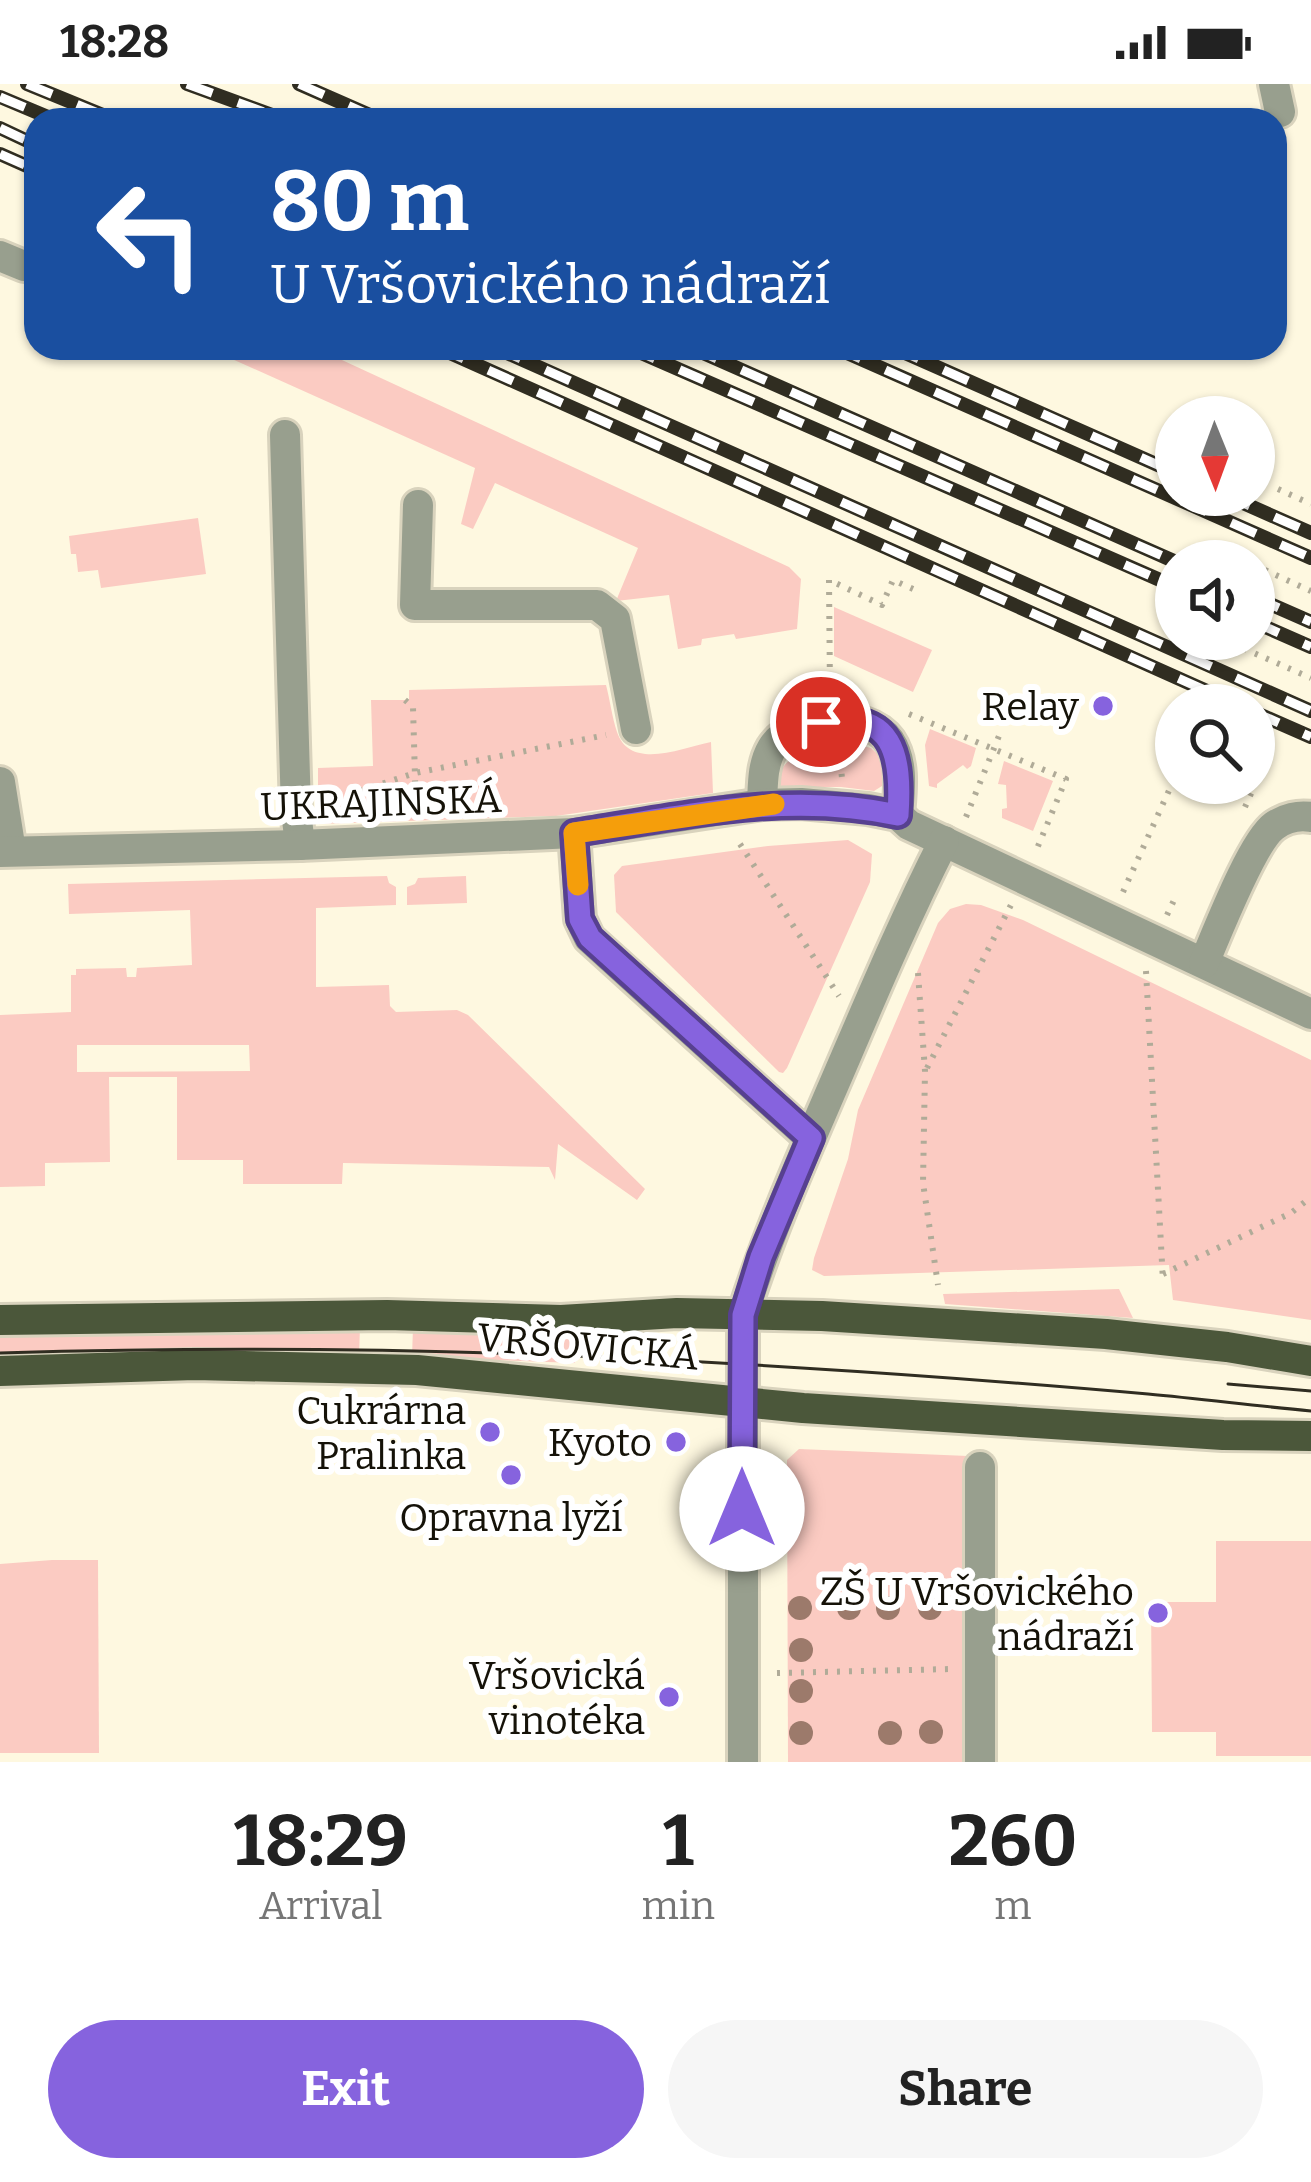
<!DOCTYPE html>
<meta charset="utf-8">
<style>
:root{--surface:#fff;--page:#f6f6f6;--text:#222;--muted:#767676;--accent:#8663de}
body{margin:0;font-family:Bitter,serif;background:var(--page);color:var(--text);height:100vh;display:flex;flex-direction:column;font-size:45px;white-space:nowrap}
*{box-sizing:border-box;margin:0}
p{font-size:39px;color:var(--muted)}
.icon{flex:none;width:66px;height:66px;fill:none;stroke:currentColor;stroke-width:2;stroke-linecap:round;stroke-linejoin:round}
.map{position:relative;height:1678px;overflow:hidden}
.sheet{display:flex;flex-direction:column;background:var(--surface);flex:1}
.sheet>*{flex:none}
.guide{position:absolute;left:24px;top:24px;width:1263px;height:252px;border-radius:36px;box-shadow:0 3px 9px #0004;background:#1a4fa0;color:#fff;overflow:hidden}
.needle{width:78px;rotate:179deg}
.buttons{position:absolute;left:1155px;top:312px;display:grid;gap:24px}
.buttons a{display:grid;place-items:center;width:120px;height:120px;border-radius:50%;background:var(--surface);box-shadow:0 3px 9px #0004;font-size:60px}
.pin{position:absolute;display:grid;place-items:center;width:102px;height:102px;color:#fff;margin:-51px;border:6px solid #fff;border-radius:50%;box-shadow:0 3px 12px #0007}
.me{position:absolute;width:132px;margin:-66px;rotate:0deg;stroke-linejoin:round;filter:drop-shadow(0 0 9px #0008)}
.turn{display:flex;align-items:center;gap:42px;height:252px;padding:0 48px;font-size:54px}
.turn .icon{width:156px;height:156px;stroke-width:2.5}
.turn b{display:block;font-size:84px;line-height:102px}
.eta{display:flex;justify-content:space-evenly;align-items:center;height:204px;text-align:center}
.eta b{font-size:72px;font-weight:700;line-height:84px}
.cta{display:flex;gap:24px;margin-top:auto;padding:24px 48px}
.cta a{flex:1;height:138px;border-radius:72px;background:var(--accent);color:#fff;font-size:48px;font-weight:700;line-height:138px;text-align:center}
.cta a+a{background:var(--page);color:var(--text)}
.status{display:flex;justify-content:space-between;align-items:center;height:84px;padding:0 60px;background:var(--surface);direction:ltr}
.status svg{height:33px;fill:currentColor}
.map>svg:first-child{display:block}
</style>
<div class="status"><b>18:28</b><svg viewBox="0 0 49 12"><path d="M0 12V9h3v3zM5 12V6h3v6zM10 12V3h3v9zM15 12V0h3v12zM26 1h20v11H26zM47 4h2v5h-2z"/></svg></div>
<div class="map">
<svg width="1311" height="1678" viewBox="0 0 1311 1678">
<rect width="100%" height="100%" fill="#fef8e0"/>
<g fill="#fbcbc2" fill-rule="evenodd">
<polygon points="217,264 316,264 789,483 801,495 797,545 736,555 734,550 702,555 701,561 678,565 669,511 616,517 638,464 495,399 473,445 461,440 475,384 232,275"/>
<polygon points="198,434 206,490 101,504 98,486 78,488 76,470 71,470 69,452"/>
<polygon points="834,523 932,566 913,608 834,572"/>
<path d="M606 601C610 616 612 633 617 648 630 687 682 664 711 658L713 709 556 732 318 740V684L373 682 371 616H409V606Z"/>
<polygon points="930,645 976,664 971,682 967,685 963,681 937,700 937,704 929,702 925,661"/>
<path d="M838 656 871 664 883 675 886 696 882 702 874 707 841 703H783L776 699C782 670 812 664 838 656Z"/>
<polygon points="1004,677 1053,697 1033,747 1002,734 1002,725 1007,724 1006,701 998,700"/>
<polygon points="848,756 872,770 870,798 787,984 783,989 779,988 616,828 614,791 622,782 768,762"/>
<path d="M387 792 389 799 396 803V821L316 824V903L389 901 390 922 396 928 457 926 468 931 645 1105 637 1116 558 1060 555 1096 549 1083 343 1079 342 1100H243V1076H177V993H109L110 1078 45 1079V1102L0 1103V931L71 928V891H76V885L126 884 127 893H136L137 884 192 881 190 826 69 830 68 800ZM77 961H249L250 987 77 988Z"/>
<polygon points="466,792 467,819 407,821 407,803 415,800 418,794"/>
<polygon points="966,820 981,821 1023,836 1311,976 1311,1236 1173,1216 1169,1181 824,1192 812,1186 814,1174 848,1075 858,1026 938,839 950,825"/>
<polygon points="1119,1205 1133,1234 945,1220 943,1210"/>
<polygon points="360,1243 359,1272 0,1275 0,1246"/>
<polygon points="413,1243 576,1250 575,1279 412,1273"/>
<polygon points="799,1365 968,1372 968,1678 788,1678 787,1376"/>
<polygon points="1216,1457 1311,1457 1311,1672 1216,1672 1216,1648 1152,1648 1151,1518 1216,1518"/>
<polygon points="52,1476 98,1476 99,1669 0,1669 0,1480"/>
</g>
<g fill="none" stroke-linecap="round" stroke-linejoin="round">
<g stroke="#d9d3bd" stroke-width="36">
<g id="minor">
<polyline points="1274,0 1280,28"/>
<polyline points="0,172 24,182"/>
<polyline points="285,351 296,727 300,761"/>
<polyline points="418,421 415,521 597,521 615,535 636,645"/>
<polyline points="0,698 11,767"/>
<path d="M762 720C763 701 762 681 772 664 792 631 866 623 890 657 904 678 900 707 898 731"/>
<polyline points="574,749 580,835 589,854 810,1054"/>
<polyline points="0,768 300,761 574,749 762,720 801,719 868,725 898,731 909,741 1311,930"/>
<path d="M1204 879C1217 849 1252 758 1274 742 1285 734 1299 731 1311 733"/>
<path d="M743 1678V1231C769 1148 804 1070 838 991 872 912 905 834 944 757"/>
<polyline points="980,1678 980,1383"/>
</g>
</g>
<g stroke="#d9d3bd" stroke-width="36">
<g id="major">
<polyline points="0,1236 387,1231 561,1236 677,1229 822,1232 1106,1250 1227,1263 1311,1277"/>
<polyline points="0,1287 195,1281 417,1286 803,1324 1223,1351 1311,1352"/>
</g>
</g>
<g stroke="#b0ab98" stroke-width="6" stroke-dasharray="3 9" stroke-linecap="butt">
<polyline points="1278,405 1311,420"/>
<polyline points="1242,476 1245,477"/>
<polyline points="1254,481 1311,507"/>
<polyline points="1222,555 1311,594"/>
<polyline points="830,607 829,496 882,521 893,496 913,505"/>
<polyline points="405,616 413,623 416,728"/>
<polyline points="909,630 1066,695 1036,767"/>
<polyline points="839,666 842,694"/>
<polyline points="326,718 415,689 606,651"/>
<polyline points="1245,723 1268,672"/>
<polyline points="966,733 1001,647"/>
<polyline points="740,760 839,912"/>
<polyline points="1123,808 1176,691"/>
<polyline points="1167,831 1175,814"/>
<polyline points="1146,887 1163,1197"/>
<polyline points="918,889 925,987 923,1099 938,1201"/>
<polyline points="927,984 1012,819"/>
<polyline points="1163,1190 1291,1129 1311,1113"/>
<polyline points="777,1589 952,1585"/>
</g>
<use href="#minor" stroke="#989f8e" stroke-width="30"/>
<use href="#major" stroke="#4b573a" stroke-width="30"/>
<g stroke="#302d21" stroke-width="3">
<path d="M0 1269C268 1261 535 1266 802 1284 917 1291 1033 1300 1148 1310 1202 1315 1257 1322 1311 1327"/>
<polyline points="1228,1300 1311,1307"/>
</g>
<g stroke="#302d21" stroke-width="14">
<g id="rail">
<polyline points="27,0 115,36"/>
<polyline points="187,0 286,36"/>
<polyline points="299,0 381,36"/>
<polyline points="0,13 55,36"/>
<polyline points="0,44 36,61"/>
<polyline points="0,70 36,86"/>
<polyline points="439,264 1238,621"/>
<polyline points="496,264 1311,627"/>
<polyline points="630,264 1176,503"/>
<polyline points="692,264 1176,478"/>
<polyline points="836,264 1311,474"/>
<polyline points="894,264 1176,389"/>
<polyline points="1225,411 1311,449"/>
<polyline points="1254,513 1311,538"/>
<polyline points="1254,538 1311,563"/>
<polyline points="1254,628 1311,653"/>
</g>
</g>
<use href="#rail" stroke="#fff" stroke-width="9" stroke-dasharray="27" stroke-linecap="butt"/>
</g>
<g fill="#9c7a6b">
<circle cx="800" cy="1524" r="12"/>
<circle cx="849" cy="1524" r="12"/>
<circle cx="888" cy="1524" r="12"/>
<circle cx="930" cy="1524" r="12"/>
<circle cx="801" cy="1566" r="12"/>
<circle cx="801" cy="1607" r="12"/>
<circle cx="931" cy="1648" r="12"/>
<circle cx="801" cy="1649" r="12"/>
<circle cx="890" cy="1649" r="12"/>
</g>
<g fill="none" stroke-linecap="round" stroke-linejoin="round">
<g stroke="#574090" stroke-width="30">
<path id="route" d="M742 1425 743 1231 761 1173 811 1054 590 854 580 835 574 749C683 732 788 707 898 731 902 671 894 625 821 638"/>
</g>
<use href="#route" stroke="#8663de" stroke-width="21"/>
<polyline stroke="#f59e0b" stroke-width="21" points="578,801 574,749 774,720"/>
</g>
<g fill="#8663de" stroke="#fff" stroke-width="4.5">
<circle cx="1103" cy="622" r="12"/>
<circle cx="490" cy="1348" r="12"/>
<circle cx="676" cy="1358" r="12"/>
<circle cx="511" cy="1391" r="12"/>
<circle cx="1158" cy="1529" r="12"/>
<circle cx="669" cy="1613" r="12"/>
</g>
<g text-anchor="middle" stroke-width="12" stroke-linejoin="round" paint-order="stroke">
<g font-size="39" fill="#151208" stroke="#fff" text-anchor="end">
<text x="1079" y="636">Relay</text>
<text x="466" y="1340">Cukrárna<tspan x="466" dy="45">Pralinka</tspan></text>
<text x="652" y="1372">Kyoto</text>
<text x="511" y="1447" text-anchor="middle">Opravna lyží</text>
<text x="1134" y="1521">ZŠ U Vršovického<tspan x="1134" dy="45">nádraží</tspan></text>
<text x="645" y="1605">Vršovická<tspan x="645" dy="45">vinotéka</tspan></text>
</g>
<g font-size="39" fill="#151208" stroke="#fff">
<text transform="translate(381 718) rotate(-2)" y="14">UKRAJINSKÁ</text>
<text transform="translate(588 1262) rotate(5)" y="14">VRŠOVICKÁ</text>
</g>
</g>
</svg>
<div class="buttons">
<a><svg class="needle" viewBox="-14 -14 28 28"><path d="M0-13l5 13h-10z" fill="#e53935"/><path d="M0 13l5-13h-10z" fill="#767676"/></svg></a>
<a><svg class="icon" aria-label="sound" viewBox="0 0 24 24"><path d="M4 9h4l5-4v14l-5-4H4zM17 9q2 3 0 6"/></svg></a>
<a><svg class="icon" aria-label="search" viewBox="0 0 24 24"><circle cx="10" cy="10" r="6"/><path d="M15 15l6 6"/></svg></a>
</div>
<div class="pin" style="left:821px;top:638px;background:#d93025"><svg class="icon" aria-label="arrive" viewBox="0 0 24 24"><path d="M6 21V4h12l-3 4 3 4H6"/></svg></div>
<svg class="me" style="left:742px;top:1425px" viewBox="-20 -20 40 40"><circle r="19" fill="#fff"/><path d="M0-13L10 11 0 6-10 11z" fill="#8663de"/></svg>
<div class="guide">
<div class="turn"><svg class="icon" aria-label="left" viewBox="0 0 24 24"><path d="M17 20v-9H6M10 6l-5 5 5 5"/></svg><div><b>80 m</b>U Vršovického nádraží</div></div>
</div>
</div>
<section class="sheet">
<div class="eta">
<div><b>18:29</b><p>Arrival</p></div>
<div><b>1</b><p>min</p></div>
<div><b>260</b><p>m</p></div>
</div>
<div class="cta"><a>Exit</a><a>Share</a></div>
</section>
